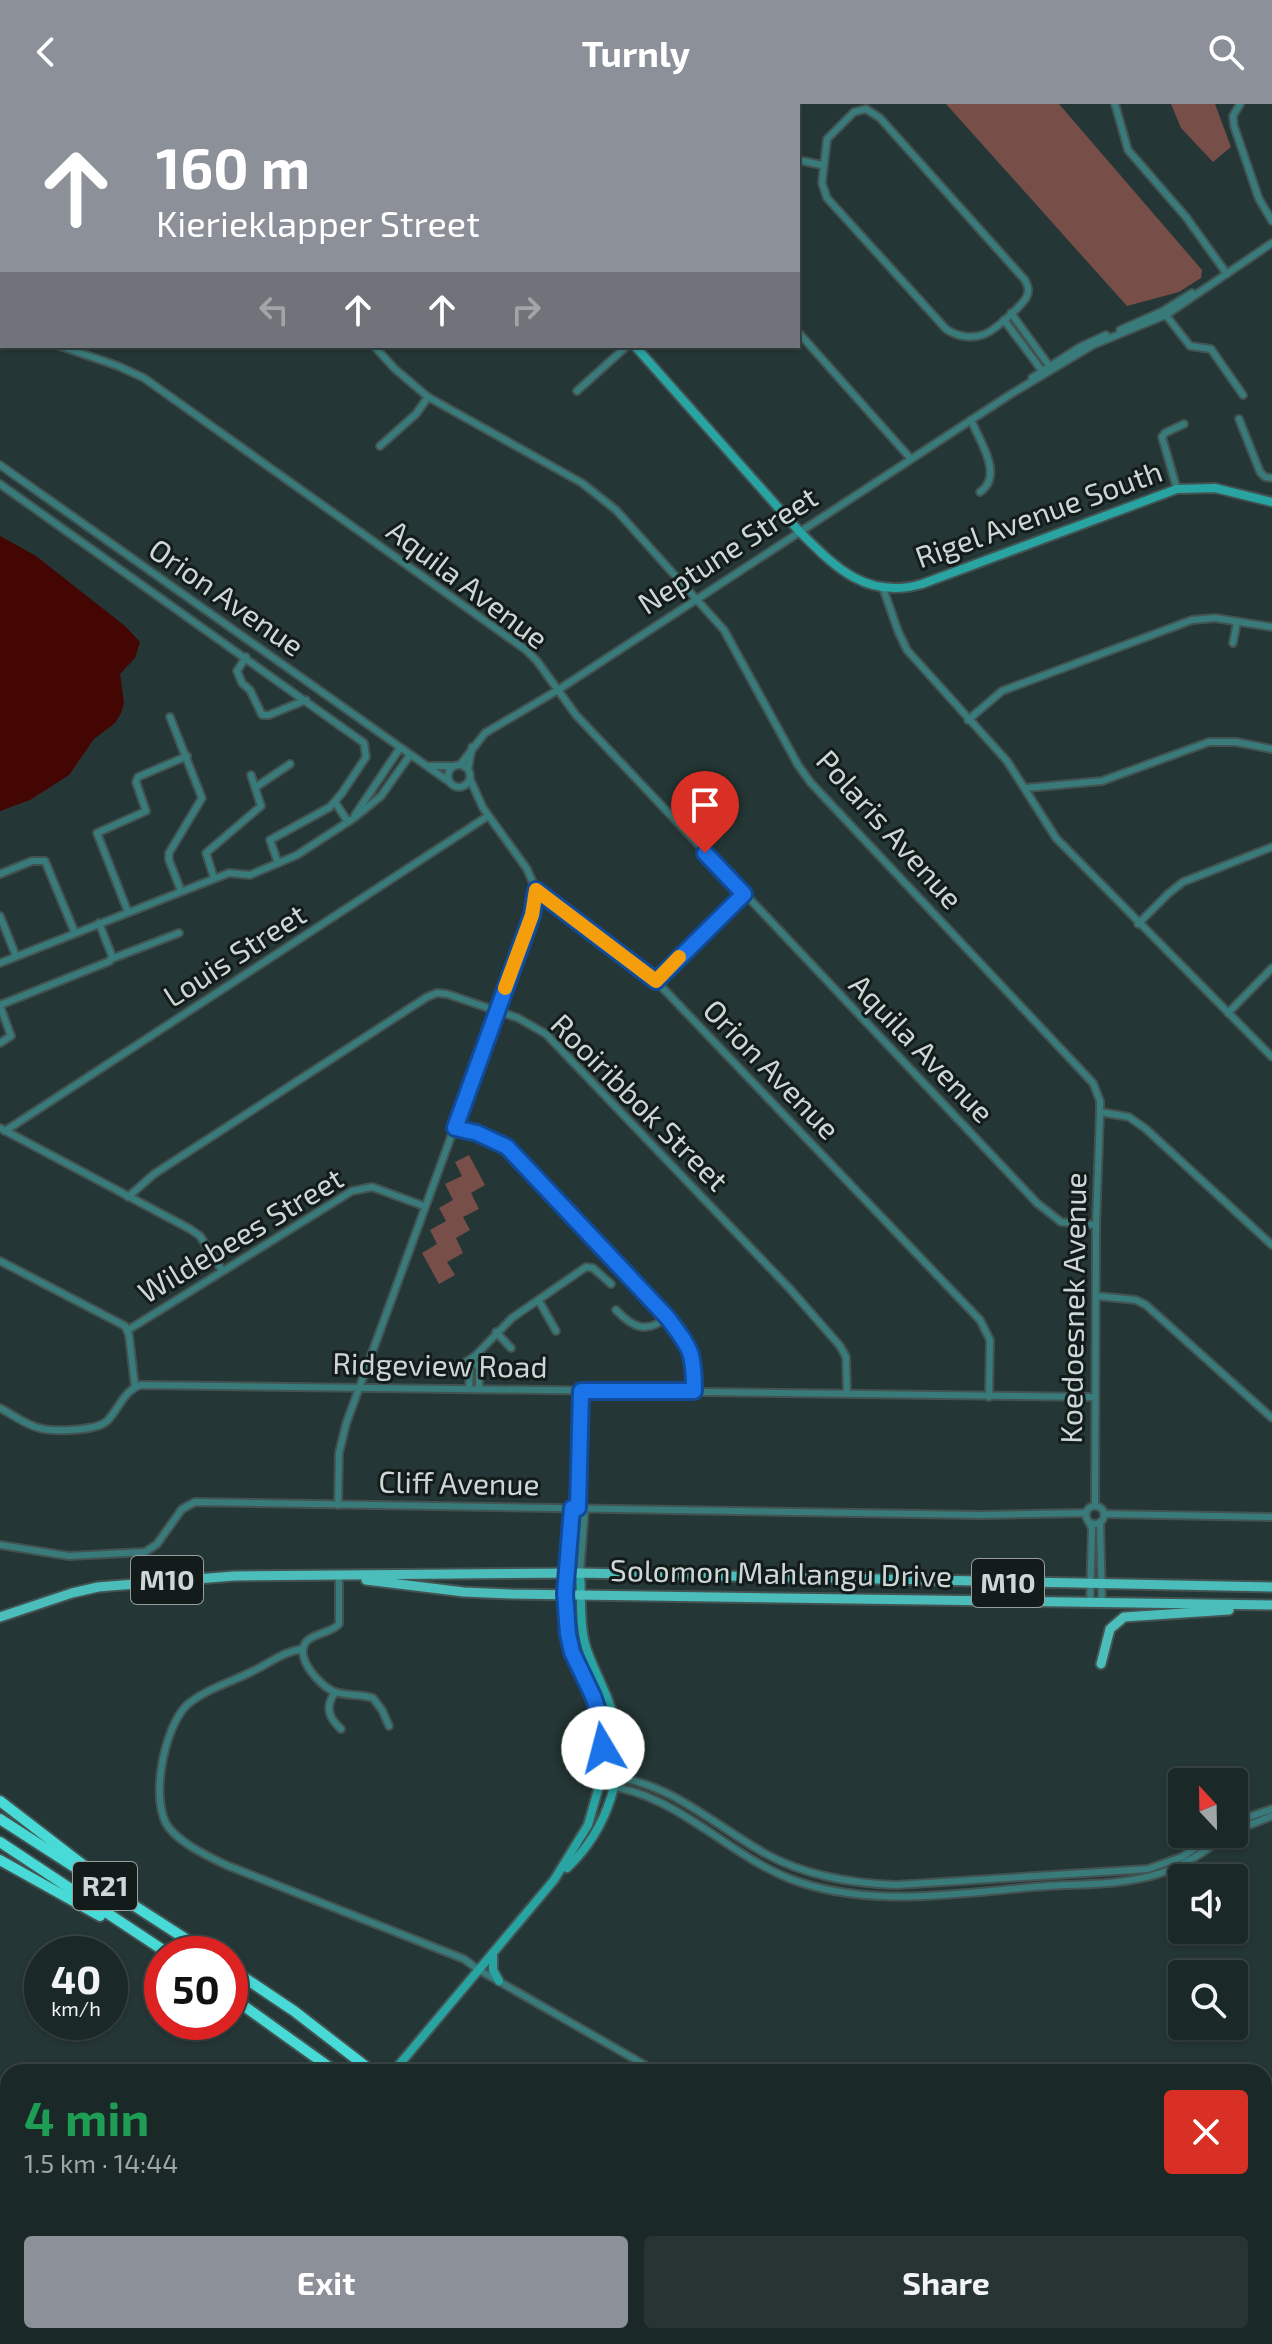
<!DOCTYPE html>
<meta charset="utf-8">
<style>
:root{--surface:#1b2828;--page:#283434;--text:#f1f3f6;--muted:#a0a6a8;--line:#394445;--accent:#8c9099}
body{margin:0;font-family:"Exo 2",sans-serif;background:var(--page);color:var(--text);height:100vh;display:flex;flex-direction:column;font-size:30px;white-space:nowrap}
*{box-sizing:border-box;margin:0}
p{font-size:26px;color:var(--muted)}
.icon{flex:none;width:44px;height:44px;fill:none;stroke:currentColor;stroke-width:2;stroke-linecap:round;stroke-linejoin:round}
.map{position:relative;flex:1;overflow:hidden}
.panel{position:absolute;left:0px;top:1960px;width:1272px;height:280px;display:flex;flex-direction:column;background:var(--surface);border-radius:24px 24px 0 0;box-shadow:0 2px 6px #0004,0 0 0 2px var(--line)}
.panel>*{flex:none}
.hud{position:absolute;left:0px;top:0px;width:800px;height:244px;box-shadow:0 2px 6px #0004,0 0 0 2px var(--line);background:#8c9099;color:#fff;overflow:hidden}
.needle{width:52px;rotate:338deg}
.tools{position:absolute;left:1168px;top:1664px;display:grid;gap:16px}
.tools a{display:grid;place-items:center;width:80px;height:80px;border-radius:8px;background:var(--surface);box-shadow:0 2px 6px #0004,0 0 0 2px var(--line);font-size:40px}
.speed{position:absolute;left:24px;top:1832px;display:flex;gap:16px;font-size:40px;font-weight:700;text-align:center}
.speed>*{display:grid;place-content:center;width:104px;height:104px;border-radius:50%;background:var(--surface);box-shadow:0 2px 6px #0004,0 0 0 2px var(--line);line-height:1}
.speed small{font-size:20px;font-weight:400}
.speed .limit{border:12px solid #d22;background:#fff;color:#111}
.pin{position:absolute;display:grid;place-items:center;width:68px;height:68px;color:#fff;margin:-82px -34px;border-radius:50% 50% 50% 0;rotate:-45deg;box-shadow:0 0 8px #0007}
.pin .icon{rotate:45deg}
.me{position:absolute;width:88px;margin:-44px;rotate:352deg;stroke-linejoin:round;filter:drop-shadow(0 0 6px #0008)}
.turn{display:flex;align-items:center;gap:28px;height:168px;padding:0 24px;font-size:36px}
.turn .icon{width:104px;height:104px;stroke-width:2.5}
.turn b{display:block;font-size:56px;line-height:68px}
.lanes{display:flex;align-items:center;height:76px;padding:0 24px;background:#0003;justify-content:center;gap:40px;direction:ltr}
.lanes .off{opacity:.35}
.round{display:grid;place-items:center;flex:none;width:84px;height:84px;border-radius:8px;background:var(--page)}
.head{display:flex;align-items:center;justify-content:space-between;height:136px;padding:0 24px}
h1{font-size:48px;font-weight:700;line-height:60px;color:#1e9e55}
.button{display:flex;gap:16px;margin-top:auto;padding:16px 24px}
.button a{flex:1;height:92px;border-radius:8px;background:var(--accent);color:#fff;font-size:32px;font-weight:700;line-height:92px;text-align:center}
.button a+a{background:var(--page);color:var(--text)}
header{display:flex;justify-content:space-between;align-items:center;height:104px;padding:0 24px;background:var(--accent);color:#fff;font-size:36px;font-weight:700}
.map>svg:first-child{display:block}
</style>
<header><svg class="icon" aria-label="back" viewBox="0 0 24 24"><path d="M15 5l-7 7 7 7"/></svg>Turnly<svg class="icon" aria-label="search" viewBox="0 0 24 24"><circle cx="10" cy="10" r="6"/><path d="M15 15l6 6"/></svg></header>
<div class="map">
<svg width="1272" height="2240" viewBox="0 0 1272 2240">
<rect width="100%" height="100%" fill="#243635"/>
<g fill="#774f48">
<polygon points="946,0 1059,0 1202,166 1201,174 1179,188 1127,202"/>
<polygon points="1171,0 1215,0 1231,43 1213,58 1181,24"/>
<polygon points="469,1051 485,1081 471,1089 479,1105 463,1113 470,1126 456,1134 463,1149 447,1158 455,1171 439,1180 422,1149 437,1140 430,1126 446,1117 439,1104 453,1096 445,1080 462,1072 455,1058"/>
</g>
<g fill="#430603">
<polygon points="0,432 36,452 125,522 140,538 135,554 120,570 124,599 121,609 115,619 94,635 69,671 30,696 0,707"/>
<polygon points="1272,2184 1272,2240 1150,2240 1147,2236 1151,2232 1264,2232 1264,2187"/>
</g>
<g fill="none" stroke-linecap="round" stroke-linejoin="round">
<g stroke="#425352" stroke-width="10">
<g id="minor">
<polyline points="158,0 159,2"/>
<polyline points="281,0 281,2"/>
<polyline points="595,0 596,2"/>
<polyline points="676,0 677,2"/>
<polyline points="1115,0 1128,46 1186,113 1227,170"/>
<polyline points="1240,0 1233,12 1234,22 1259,95 1272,117"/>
<polyline points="522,2 523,0"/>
<polyline points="602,2 604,0"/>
<polyline points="619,2 621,0"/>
<polyline points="707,2 710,0"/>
<path d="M866 5 880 14 1025 176C1028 182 1030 187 1026 194 1019 204 994 228 982 231 970 235 956 232 946 225L827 94 822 79 827 35 854 8Z"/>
<polyline points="798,56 822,61"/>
<polyline points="0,98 2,98"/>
<polyline points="1011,209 1050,263"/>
<polyline points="1165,210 1190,242 1211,245 1243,291"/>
<polyline points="1004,216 1043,268"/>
<polyline points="0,222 2,222"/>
<polyline points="1120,226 1163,207 1192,189"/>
<polyline points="798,228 911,355"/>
<polyline points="60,242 118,262 144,274 526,546 537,557 576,611 1037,1099 1061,1118 1096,1121"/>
<polyline points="374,242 395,265 428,293 582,379 616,406 724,526 798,661 811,679 1093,979 1100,997 1100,1008 1096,1121 1095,1402"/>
<polyline points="1032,274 1080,243 1106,231"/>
<polyline points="577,287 627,242"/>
<polyline points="1239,315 1260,368 1265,373 1272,374"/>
<path d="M971 316C980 338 1004 371 980 388"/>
<polyline points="380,342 416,310 428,293"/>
<polyline points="0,361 448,677"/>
<polyline points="0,380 364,639 366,653 342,689 330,703 270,736 278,759"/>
<polyline points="1177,385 1162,333 1165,329 1184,320"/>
<polyline points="883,484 898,527 907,546 1007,657 1056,734 1272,953"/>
<polyline points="1233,539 1237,518"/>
<polyline points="246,553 237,567 242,579 250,586 262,611 269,611 306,596"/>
<polyline points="170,613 202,694 169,749 169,756 181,787"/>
<polyline points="968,616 1002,587 1192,516 1215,514 1272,523"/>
<circle cx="459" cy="672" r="11"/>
<polyline points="460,661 485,629 558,586 1011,290 1093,241 1166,211 1272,139"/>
<polyline points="429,662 453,662"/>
<polyline points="468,665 472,643"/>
<polyline points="470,675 483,704 527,765 536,786 656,877 980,1216 990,1236 989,1293"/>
<polyline points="256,683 290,660"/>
<polyline points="1026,684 1102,677 1209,638 1236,638 1272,645"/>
<polyline points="335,698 348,718"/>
<polyline points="355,711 400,644"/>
<polyline points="0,770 32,757 45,757 75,829"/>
<polyline points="214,774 206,749 261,702 251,671"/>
<polyline points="128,808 97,729 146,707 136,678 138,673 187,652"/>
<polyline points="0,812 16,852"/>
<polyline points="1138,820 1169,789 1183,778 1272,743"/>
<polyline points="111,855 179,829"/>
<polyline points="0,859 229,769 250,771 297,751 354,714 381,692 410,651"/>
<polyline points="656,877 744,790"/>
<polyline points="0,901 110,857 112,852 99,819"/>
<polyline points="0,902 11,932 0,939"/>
<polyline points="1228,909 1272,864"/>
<polyline points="1100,1008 1129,1013 1146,1025 1272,1141"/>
<polyline points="0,1024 190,1125 200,1132 222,1166"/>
<path d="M455 1024 477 1029 507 1043 667 1213C691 1245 694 1247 694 1287"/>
<polyline points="5,1027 488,712"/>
<polyline points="128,1093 154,1070 427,893 437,889 447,890 518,914 546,930 791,1186 840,1242 846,1253 847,1288"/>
<polyline points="0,1157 125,1222 129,1231 135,1283"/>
<polyline points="1097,1192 1136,1196 1146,1201 1272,1314"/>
<polyline points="539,1197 556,1227"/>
<path d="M616 1206C633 1224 647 1230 667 1213"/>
<polyline points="128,1226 352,1087 372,1083 424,1102"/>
<polyline points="496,1228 511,1244"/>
<polyline points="474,1257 479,1264 479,1285"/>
<polyline points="451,1268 475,1252 512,1214 586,1163 593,1164 611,1180"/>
<polyline points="469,1285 470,1264 475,1253"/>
<path d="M0 1304C13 1311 26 1321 39 1324 53 1328 96 1327 107 1317 119 1305 124 1286 141 1281L1094 1293"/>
<polyline points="338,1401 339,1349 346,1320 532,811 536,786"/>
<circle cx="1095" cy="1411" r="9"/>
<polyline points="578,1404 581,1287"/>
<polyline points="1104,1410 1272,1413"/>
<polyline points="1089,1418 1092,1425 1090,1499"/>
<polyline points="1100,1418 1102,1499"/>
<polyline points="0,1441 69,1452 145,1448 157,1440 182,1405 195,1398 981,1411 1086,1409"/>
<polyline points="567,1469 572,1404"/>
<polyline points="580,1469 585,1404"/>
<path d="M339 1473V1520C330 1530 315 1528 306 1538 294 1554 321 1583 335 1588 347 1592 361 1590 373 1594L382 1606 389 1622"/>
<path d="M303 1545C284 1547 270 1559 253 1567 232 1578 205 1585 187 1601 164 1623 149 1698 169 1724 183 1741 208 1752 226 1761L464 1855 479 1866 657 1968"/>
<path d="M335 1588C325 1603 328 1613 341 1625"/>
<path d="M602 1672C666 1674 712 1720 766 1750 806 1772 851 1779 896 1781L1148 1765 1182 1753 1215 1730"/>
<path d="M600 1681C674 1687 722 1747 788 1774 869 1806 963 1788 1047 1782 1085 1780 1125 1781 1161 1769 1187 1761 1207 1745 1229 1730"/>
<polyline points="1234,1718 1272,1705"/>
<polyline points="1234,1727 1272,1712"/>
<polyline points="1264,2158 1272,2154"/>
<polyline points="1068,2232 1069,2233"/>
<polyline points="1078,2235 1080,2240"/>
<polyline points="1071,2239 1072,2240"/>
<polyline points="989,2240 994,2232"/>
<polyline points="1104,2240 1120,2232"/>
</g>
</g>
<g stroke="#425352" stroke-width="11">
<polyline id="tertiary" points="0,227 2,227"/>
</g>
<g stroke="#425352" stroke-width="12">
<g id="secondary">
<polyline points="421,0 423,2"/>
<path d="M635 242 799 427C835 463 866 496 922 480L1177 385 1215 384 1272 398"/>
<path d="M567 1764C607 1726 629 1665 613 1611 607 1587 593 1566 586 1543 579 1519 582 1493 580 1469"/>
<polyline points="493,1849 493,1866 499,1877"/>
<polyline points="393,1968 554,1776 588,1721 602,1672 602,1626 593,1592 572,1548 565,1507 567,1469"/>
<polyline points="276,2232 277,2240"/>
</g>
</g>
<g stroke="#425352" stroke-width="13">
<g id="primary">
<polyline points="366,1476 464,1488 511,1490 1272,1501"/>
<polyline points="0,1513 72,1489 98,1483 234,1472 580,1469 1272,1483"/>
<polyline points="1101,1560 1110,1525 1124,1513 1229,1506"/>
</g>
</g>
<g stroke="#425352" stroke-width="14">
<g id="motorway">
<polyline points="0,1697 87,1764"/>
<polyline points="0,1715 209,1850"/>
<polyline points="0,1738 169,1850"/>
<polyline points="0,1756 100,1812"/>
<polyline points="230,1864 294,1907 373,1968"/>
<polyline points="230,1892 336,1968"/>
<polyline points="639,2232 648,2240"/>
<polyline points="682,2232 692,2240"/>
</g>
</g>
<use href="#minor" stroke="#387b7a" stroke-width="6"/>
<use href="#tertiary" stroke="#387b7a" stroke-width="7"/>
<use href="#secondary" stroke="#28a4a2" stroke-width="8"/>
<use href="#primary" stroke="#4bbebc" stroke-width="9"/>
<use href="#motorway" stroke="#48dad7" stroke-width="10"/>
</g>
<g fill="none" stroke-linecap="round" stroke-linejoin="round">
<g stroke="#114b97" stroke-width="20">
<path id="route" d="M603 1644 600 1613 593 1592 572 1548 568 1530 565 1490 572 1404H578L581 1287H694C694 1247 691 1245 667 1213L507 1043 477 1029 455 1024 532 811 536 786 656 877 744 790 705 749"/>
</g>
<use href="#route" stroke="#1a73e8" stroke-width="14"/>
<polyline stroke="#f59e0b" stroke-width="14" points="505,884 532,811 536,786 656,877 679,853"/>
</g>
<g text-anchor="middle" stroke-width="6" stroke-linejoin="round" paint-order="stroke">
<g fill="#141c1b" stroke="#959f9e" stroke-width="2">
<rect x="131" y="1452" width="72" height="48" rx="6"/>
<rect x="972" y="1455" width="72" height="48" rx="6"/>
<rect x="73" y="1758" width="64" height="48" rx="6"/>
</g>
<g font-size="28" font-weight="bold" fill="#ccd7d6">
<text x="167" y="1486">M10</text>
<text x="1008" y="1489">M10</text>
<text x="105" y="1792">R21</text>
</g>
<g font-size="30" fill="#ccd7d6" stroke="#141c1b">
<text transform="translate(1039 411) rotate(-20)" y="10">Rigel Avenue South</text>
<text transform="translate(728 447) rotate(-33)" y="10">Neptune Street</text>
<text transform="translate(467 481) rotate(37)" y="10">Aquila Avenue</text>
<text transform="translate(226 494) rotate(35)" y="10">Orion Avenue</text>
<text transform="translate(889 726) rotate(48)" y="10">Polaris Avenue</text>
<text transform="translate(235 852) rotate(-33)" y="10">Louis Street</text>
<text transform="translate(921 945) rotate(46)" y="10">Aquila Avenue</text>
<text transform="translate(771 966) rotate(46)" y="10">Orion Avenue</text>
<text transform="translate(639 999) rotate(45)" y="10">Rooiribbok Street</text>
<text transform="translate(241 1132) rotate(-31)" y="10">Wildebees Street</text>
<text transform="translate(1074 1204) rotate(-89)" y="10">Koedoesnek Avenue</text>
<text transform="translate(440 1262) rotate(1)" y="10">Ridgeview Road</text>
<text transform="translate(459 1380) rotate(1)" y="10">Cliff Avenue</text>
<text transform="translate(781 1470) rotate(1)" y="10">Solomon Mahlangu Drive</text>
</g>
</g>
</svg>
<div class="tools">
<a><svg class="needle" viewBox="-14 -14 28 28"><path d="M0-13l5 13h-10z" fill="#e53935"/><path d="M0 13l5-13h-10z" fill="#a0a6a8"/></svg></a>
<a><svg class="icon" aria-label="sound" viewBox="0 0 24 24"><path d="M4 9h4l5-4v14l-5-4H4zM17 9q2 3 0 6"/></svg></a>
<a><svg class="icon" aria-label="search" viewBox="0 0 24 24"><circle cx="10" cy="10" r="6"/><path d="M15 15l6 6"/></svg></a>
</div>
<div class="speed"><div>40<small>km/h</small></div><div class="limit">50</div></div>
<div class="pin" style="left:705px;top:749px;background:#d93025"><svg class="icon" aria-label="arrive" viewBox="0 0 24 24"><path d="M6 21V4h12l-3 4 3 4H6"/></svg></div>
<svg class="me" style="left:603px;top:1644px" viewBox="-20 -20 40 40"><circle r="19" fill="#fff"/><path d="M0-13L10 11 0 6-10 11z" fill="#1a73e8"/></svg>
<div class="hud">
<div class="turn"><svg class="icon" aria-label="ahead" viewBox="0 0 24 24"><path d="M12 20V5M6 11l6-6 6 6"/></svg><div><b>160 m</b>Kierieklapper Street</div></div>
<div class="lanes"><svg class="icon off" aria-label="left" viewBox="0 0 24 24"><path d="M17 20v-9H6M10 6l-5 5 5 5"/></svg><svg class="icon" aria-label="ahead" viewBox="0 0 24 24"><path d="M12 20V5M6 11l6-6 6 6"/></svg><svg class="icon" aria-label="ahead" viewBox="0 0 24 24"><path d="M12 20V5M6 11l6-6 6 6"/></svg><svg class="icon off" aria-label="right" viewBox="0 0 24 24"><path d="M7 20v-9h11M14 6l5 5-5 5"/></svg></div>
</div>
<section class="panel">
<div class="head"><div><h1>4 min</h1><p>1.5 km · 14:44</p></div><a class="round" style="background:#d93025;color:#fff"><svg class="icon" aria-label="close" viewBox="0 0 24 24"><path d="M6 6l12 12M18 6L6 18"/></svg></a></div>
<div class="button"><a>Exit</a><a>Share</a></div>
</section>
</div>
